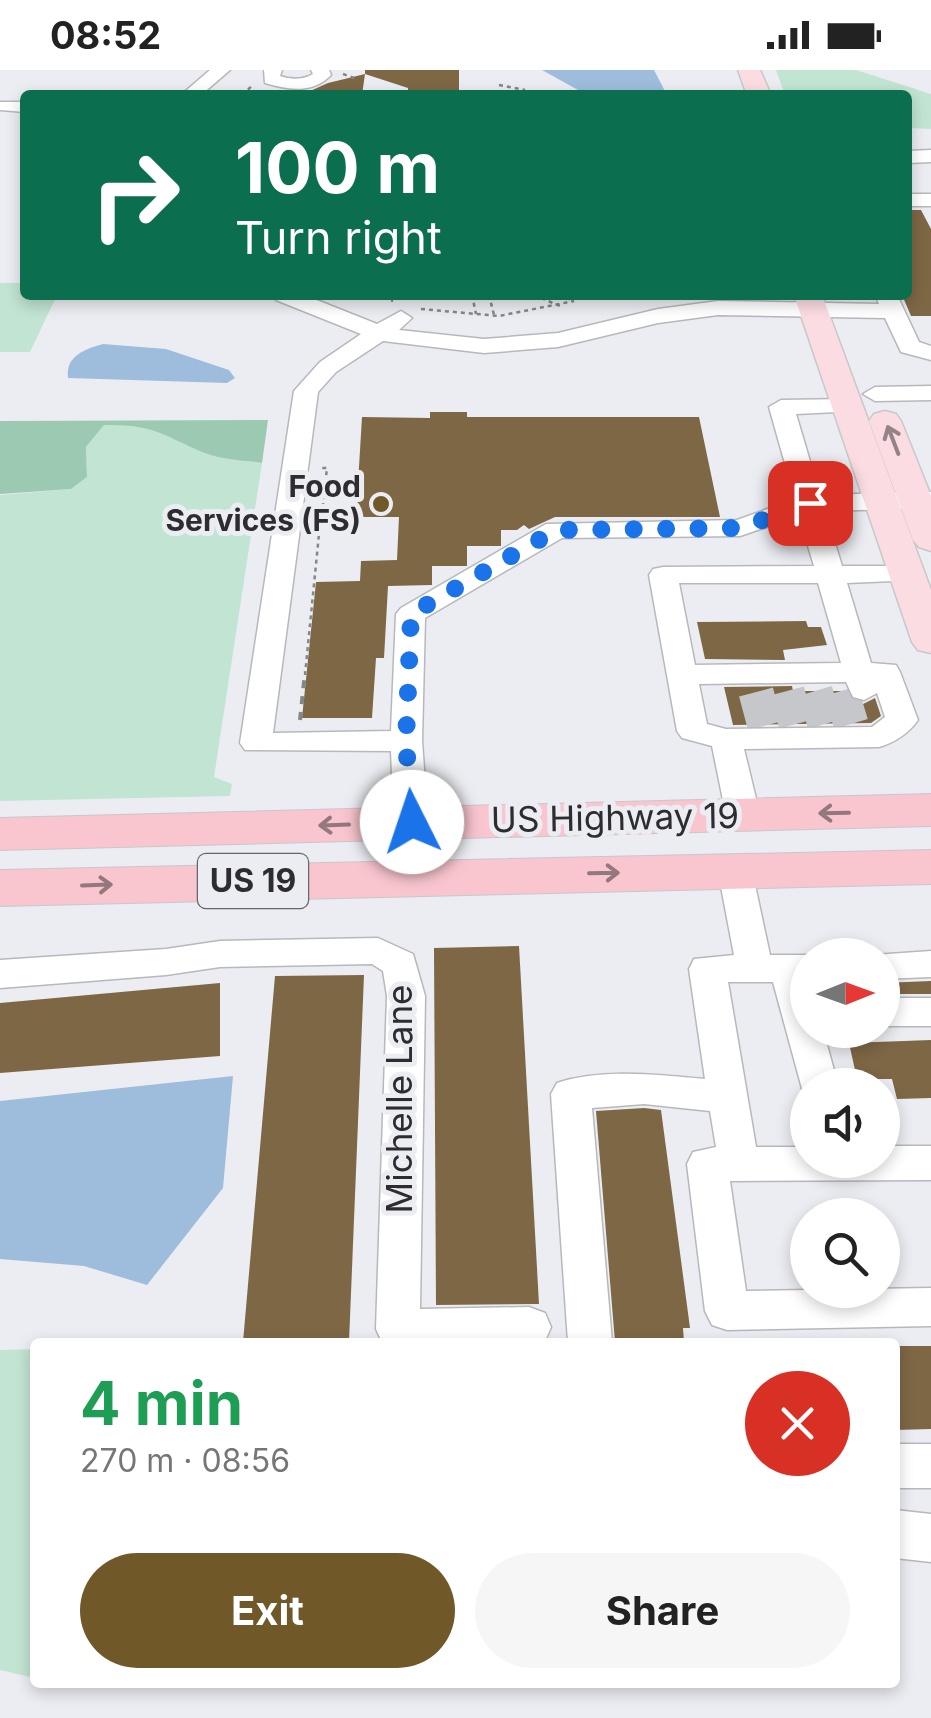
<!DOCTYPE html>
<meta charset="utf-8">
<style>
:root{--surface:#fff;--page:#f6f6f6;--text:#222;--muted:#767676;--accent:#705829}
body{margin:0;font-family:Inter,sans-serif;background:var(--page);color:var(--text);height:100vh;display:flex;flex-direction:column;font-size:38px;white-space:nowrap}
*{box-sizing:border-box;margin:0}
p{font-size:32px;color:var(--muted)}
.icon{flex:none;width:55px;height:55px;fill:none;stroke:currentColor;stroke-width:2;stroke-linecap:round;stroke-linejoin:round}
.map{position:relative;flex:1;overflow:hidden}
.drawer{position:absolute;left:30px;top:1268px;width:870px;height:350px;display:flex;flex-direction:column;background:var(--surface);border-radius:10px;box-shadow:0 5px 15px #0003}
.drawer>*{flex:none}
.guide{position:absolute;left:20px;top:20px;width:892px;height:210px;border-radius:10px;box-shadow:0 5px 15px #0003;background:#0b6e4f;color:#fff;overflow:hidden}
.needle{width:65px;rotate:89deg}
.fabs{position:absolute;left:790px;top:868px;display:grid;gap:20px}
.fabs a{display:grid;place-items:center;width:110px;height:110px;border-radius:50%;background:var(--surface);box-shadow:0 5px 15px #0003;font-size:50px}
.pin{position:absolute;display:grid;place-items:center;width:85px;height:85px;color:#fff;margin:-42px;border-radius:20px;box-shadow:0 5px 15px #0006}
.me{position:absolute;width:110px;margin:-55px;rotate:356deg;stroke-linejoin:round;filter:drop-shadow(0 0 8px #0008)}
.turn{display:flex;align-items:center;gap:35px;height:210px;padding:0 50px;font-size:45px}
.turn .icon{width:130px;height:130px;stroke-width:2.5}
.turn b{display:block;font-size:70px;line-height:85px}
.round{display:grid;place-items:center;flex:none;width:105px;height:105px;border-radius:52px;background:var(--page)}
.summary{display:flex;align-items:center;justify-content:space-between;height:170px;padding:0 50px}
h1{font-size:60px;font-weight:700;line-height:75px;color:#1e9e55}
.primary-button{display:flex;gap:20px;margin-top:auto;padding:20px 50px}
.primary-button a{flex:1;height:115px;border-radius:60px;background:var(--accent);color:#fff;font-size:40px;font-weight:700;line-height:115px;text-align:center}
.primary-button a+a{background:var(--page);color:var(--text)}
.status{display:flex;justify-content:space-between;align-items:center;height:70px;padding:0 50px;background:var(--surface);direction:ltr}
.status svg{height:28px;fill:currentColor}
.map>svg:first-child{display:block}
</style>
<div class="status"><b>08:52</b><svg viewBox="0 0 49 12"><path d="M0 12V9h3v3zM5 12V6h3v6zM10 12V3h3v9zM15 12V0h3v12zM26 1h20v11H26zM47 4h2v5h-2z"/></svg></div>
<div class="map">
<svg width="931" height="1648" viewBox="0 0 931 1648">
<rect width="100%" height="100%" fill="#ecedf2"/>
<g fill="#c2e4d2">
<polygon points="776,0 856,0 931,24 931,59 908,58 908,25 785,25"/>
<polygon points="0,213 25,213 25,225 57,225 30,282 0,282"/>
<polygon points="133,354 173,365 208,384 262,393 214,707 232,714 230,726 0,731 0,425 71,419 87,407 86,377 104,355"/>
<polygon points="35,1279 35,1608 0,1600 0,1280"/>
</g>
<path fill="#9cc9b1" d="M268 350 262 393C244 390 222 390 205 383 162 365 154 354 104 355L86 377 87 407 71 419 0 424V351Z"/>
<g fill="#9ebddd">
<polygon points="542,0 654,0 667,25 587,25"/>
<path d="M103 274 166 279 229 300 235 308 227 313 68 308C65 286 85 279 103 274Z"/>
<polygon points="233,1006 223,1118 147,1215 84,1196 0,1189 0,1031"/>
</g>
<g fill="#7e6745">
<polygon points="365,0 459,0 459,25 408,25 408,18 365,4 362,25 308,25 308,22 328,13 365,4"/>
<polygon points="921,140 931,159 931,246 911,246 902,225 908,225 908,140 931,140"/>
<polygon points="430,342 467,342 467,347 699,347 720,447 555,447 529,459 524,455 517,460 501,460 501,476 467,476 467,496 432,496 432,515 388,516 384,588 376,588 372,648 302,648 316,512 360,511 361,491 397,490 399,447 356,447 362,347 430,348"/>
<polygon points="806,551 808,557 821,557 827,575 783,580 785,590 705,589 697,552"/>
<polygon points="792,616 793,621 846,621 852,631 863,634 875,628 881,646 871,653 733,655 724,617"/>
<polygon points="519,876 539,1234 436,1235 434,878"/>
<polygon points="364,905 349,1272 243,1272 275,906"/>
<polygon points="931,911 931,924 882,924 882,913"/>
<polygon points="220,913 220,986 0,1003 0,933"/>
<polygon points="931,970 931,1028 897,1029 892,1009 857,1009 849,973"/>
<polygon points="644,1038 661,1040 690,1258 683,1258 684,1272 615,1272 596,1041"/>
<polygon points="895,1276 931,1276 931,1359 895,1360"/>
</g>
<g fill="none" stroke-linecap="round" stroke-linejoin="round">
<g stroke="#c6c7cb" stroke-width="35" stroke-dasharray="35 18" stroke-linecap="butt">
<polyline points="787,621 796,654"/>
<polyline points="815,621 825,654"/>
<polyline points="841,621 851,654"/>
<polyline points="756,622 765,656"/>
</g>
<g stroke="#b7b8bc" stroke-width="3">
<g id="minor">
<polygon points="210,0 230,0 201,25 181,25"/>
<path d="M264 0H282L280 6C292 10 302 10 313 4L311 0H329L331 5C313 24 288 20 265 13Z"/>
<polygon points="0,32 25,32 25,42 0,40"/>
<polygon points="931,80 931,92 908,93 908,81"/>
<rect x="908" y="124" width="23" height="12"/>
<path d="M273 225H304L377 254 401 241 412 248 399 260 484 269 558 263 658 239 718 231 879 234 875 225H897L919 272 931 276V290L901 282 885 248 718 245 658 253 558 277 484 283 383 271 336 302 318 322 273 663 391 661 396 544 401 538 546 454 737 450 795 429 769 337 781 330 849 329 858 331 861 336 858 341 796 344 820 425 931 422V438L825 441 842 496H907L917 498 921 504 917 510 847 513 871 593 896 595 900 602 918 650C909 663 894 673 879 677L744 679 760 745 755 753 743 756 731 753 726 745 712 676 682 668 677 661 649 505 653 499 663 497 814 496 799 446 740 466 562 468 425 548 422 671 428 753 423 761 411 764 399 761 394 753 391 681 245 680 240 673 294 321 320 292 361 264 276 230ZM679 513H818L841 593 695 595ZM846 612 853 627 864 630 877 623 885 647 872 657 726 659 707 654 699 614Z"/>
<polygon points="931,316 931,330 875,331 863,324 875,317"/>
<path d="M735 789 747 792 752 801 770 885H810L808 960H823L838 1015H808V1027L804 1026 773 912H728L756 1077H808V1090H882V1076H931V1110L730 1111 746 1221 931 1218V1256L727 1260 712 1255 705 1241 687 1094 693 1082 716 1077 710 1041 644 1034 592 1038 612 1272H568L551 1024 557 1013C603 998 657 1005 705 1009L689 899 694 889 734 885 718 801 723 792Z"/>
<polygon points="378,868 413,884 425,926 420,1239 529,1237 545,1243 551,1257 545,1271 382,1272 376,1259 387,926 383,901 372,894 220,897 166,905 0,918 0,890 166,879 220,871"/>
<polygon points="931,881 931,907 882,909 882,885 874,885"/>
<rect x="882" y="928" width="49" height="28"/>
<rect x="895" y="1374" width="36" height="44"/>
<polygon points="895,1440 931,1444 931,1492 895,1488"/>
</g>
</g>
<g stroke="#c8c8c9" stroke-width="3">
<g id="major">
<polygon points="738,0 760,0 771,25 747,25"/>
<polygon points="794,225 822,225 931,520 931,583 918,580 912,572"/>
<polygon points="885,341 896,344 901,351 931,426 931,481 919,477 913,470 869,351 874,344"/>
</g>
</g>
<g stroke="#c8c8c9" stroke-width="2">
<g id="highway">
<polygon points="931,724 931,756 0,780 0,748"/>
<polygon points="931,780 931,814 0,836 0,800"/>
</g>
</g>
<g stroke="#858689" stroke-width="2.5" stroke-dasharray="4 4" stroke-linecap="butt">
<polyline points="343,4 354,8"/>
<polyline points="499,15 525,20"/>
<polyline points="242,25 253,15"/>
<polyline points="376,225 393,231"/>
<polyline points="472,225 476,244"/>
<polyline points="489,225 494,245"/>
<polyline points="534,225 560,236"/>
<polyline points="559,225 574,231"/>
<polyline points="421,239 499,246 574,231"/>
<polyline points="313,436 323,435 327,398 319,398"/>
<polyline points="305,605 319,464 312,465"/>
</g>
<polyline stroke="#858689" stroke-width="4" stroke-dasharray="8 8" stroke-linecap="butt" points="300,650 305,602"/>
<use href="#minor" fill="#fff" fill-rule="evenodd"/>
<use href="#major" fill="#fbdce2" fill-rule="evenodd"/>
<use href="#highway" fill="#f9c5ce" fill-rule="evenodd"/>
</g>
<defs><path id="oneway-shaft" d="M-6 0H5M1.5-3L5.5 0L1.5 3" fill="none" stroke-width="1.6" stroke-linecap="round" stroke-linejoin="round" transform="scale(2.5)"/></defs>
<use stroke="#948488" href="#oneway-shaft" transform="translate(893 370) rotate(-111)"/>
<g stroke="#93797e">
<use href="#oneway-shaft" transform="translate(834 743) rotate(179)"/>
<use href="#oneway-shaft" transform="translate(334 755) rotate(178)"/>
<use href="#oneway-shaft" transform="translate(604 803) rotate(-1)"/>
<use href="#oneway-shaft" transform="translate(97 815) rotate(-2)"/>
</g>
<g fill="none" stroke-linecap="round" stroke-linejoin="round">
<polyline stroke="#1a73e8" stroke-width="18" stroke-dasharray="0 32.4" points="412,752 406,672 411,544 556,460 740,458 810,433"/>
</g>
<circle fill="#705829" stroke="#ecedf2" stroke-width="4" cx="381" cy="434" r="10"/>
<g text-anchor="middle" stroke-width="10" stroke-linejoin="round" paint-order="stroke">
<g font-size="30" font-weight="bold" fill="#2d2d2f" stroke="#ecedf2" text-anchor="end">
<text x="361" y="427">Food<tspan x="361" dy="34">Services (FS)</tspan></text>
</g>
<rect fill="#ecedf2" stroke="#66676a" stroke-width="2.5" x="198" y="784" width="110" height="54" rx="8"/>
<g font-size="32" font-weight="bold" fill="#2d2d2f">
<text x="253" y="822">US 19</text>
</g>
<g font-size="35" fill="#2d2d2f" stroke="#ecedf2">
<text transform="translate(615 748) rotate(-1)" y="12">US Highway 19</text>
<text transform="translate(400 1029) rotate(-90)" y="12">Michelle Lane</text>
</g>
</g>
</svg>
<div class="fabs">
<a><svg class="needle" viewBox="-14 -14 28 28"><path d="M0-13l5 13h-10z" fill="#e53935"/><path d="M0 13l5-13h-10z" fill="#767676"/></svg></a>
<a><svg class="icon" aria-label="sound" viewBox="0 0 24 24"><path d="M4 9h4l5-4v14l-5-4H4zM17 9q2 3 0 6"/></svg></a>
<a><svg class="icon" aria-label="search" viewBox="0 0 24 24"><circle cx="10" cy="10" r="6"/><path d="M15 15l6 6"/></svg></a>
</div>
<div class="pin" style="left:810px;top:433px;background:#d93025"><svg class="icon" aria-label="arrive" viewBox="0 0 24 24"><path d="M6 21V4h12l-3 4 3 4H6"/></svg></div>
<svg class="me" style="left:412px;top:752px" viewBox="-20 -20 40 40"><circle r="19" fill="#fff"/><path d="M0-13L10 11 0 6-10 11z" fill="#1a73e8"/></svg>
<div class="guide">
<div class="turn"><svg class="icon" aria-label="right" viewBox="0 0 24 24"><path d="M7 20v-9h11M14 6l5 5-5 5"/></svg><div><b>100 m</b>Turn right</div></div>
</div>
<section class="drawer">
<div class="summary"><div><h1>4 min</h1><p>270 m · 08:56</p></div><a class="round" style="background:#d93025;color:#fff"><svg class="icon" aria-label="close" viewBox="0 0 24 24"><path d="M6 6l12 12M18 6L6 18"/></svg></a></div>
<div class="primary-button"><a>Exit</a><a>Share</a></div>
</section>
</div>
